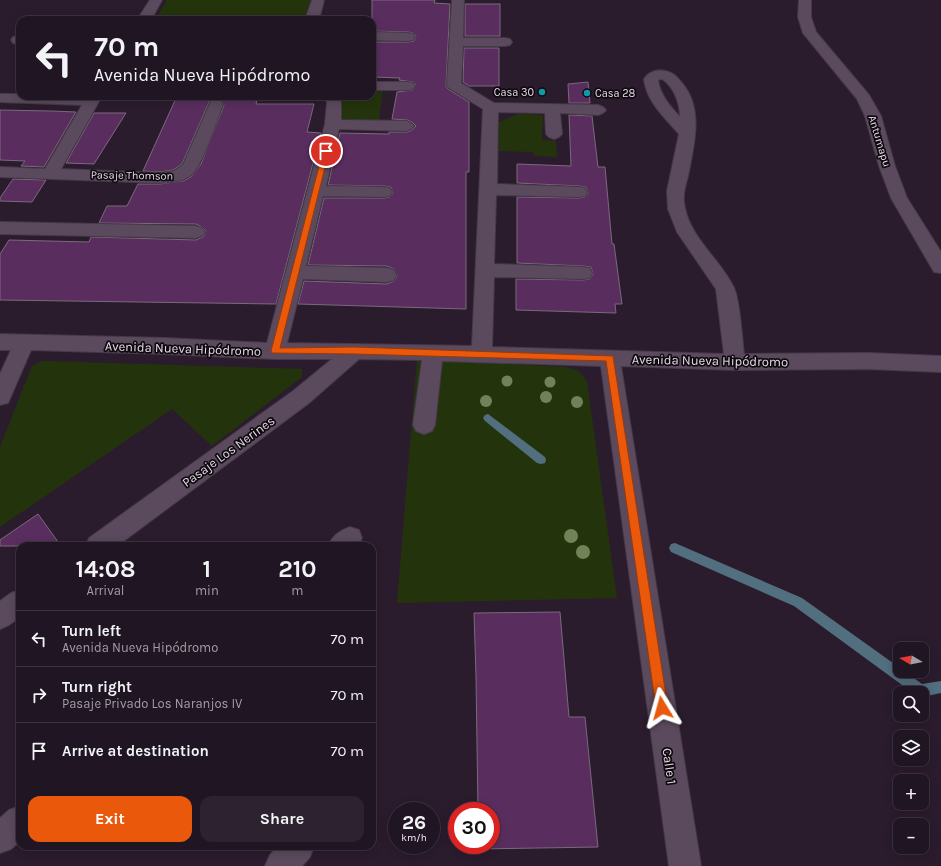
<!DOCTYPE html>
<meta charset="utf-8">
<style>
:root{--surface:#201522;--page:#2d222f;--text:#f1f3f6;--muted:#a29fa5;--line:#3d3440;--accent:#ea580c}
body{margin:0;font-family:Karla,sans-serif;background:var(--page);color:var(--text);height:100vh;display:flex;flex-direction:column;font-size:15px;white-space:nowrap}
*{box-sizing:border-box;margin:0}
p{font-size:13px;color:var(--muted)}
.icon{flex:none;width:22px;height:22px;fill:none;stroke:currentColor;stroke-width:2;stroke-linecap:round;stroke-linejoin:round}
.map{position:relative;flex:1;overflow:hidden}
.side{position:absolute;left:16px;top:542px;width:360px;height:308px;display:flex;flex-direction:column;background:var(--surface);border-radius:12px;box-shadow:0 2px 10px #0003,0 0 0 1px var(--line)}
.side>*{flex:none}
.guide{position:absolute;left:16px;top:16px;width:360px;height:84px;border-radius:12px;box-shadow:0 2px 10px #0003,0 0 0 1px var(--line);background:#201522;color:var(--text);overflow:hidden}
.needle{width:26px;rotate:280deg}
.buttons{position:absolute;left:893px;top:642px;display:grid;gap:8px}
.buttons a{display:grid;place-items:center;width:36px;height:36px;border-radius:8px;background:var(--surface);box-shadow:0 2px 10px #0003,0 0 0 1px var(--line);font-size:20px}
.speed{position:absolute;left:388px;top:802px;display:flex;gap:8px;font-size:20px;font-weight:700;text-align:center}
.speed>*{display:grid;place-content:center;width:52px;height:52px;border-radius:50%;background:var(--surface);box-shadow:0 2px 10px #0003,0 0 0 1px var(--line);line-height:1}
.speed small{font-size:10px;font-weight:400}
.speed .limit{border:6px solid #d22;background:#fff;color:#111}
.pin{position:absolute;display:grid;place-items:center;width:34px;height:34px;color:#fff;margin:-17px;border:2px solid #fff;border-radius:50%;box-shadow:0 1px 4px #0007}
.me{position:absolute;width:44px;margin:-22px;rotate:352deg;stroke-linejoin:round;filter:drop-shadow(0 0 3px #0008)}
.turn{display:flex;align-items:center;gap:14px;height:84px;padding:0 12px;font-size:18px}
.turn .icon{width:52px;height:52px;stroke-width:2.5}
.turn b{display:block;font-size:28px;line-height:34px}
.eta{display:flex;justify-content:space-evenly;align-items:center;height:68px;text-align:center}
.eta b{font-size:24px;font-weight:700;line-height:28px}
.cta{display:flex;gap:8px;margin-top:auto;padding:8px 12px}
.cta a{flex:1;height:46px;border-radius:12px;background:var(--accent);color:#fff;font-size:16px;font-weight:700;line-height:46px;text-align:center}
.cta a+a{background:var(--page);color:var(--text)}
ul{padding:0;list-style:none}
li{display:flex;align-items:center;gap:12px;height:56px;padding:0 12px;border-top:1px solid var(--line)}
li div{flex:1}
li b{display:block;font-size:15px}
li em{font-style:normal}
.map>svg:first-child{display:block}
</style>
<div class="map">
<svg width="941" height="866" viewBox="0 0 941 866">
<rect width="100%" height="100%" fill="#2b1c2d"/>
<g fill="#23340c">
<polygon points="167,0 311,0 304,20 155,20"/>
<polygon points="372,89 383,89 379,121 341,119 343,96 372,96"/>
<polygon points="518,114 543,115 542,140 556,141 557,157 534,156 533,152 499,151 499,122"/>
<polygon points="417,359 566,367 579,371 587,381 617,598 397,603"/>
<polygon points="43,361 302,369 302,377 212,446 172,409 0,527 0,447 32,366"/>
</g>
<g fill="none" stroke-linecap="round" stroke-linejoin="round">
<g fill="#516f7e" fill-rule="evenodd">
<polygon points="488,414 545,457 546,460 545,463 541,464 537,463 485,421 483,418 485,415"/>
<polygon points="675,543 802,598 900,668 900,671 904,671 922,684 941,681 941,693 922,697 922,693 913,693 794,606 671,552 669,548 671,544"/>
</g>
</g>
<g fill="#592e5f" stroke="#7b697d">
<polygon points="372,0 435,0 434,3 450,4 446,85 448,89 469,102 469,172 466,172 466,309 298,304 304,281 387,284 394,281 397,276 394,269 387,266 308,265 324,198 384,198 390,197 393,193 391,187 384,186 328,185 340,133 389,134 389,132 407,132 412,130 416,126 412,122 407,120 392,119 397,92 413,90 416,85 413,82 399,80 400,78 372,77 372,42 408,42 414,41 416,36 413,33 408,32 372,31"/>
<rect x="465" y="4" width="35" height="32"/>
<polygon points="464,48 499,48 499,86 469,86 463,82"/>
<polygon points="588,82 590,103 569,103 568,84"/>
<polygon points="177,96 258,96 256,104 314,104 307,132 321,133 276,304 0,300 0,254 9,240 89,242 91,237 196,240 203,237 206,231 202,227 196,224 99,223 107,206 127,206 138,184 160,184 183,181 191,177 201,164 224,105 221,100 216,99 210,100 182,164 173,170 160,172 143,171"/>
<polygon points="0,110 52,111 76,112 44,167 21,166 25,161 0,160"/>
<polygon points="94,113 126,113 94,164 66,163"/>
<polygon points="569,115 592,116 598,167 605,167 612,244 614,244 622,304 615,304 616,313 516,310 516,279 583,280 590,279 593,274 591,267 583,266 517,263 517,197 579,198 585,197 588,193 586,187 579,186 517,183 517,164 571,166"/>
<polygon points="13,179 46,180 32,202 0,201 0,198"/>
<polygon points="38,514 61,546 0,546 0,540"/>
<polygon points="560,612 569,717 585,717 598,847 478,849 478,845 491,845 491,811 478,811 476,676 474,613"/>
</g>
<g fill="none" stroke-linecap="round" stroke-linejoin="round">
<g stroke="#453947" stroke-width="2">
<g id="minor">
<polygon points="150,0 162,0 151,20 137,20"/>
<polygon points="312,0 324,0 319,20 305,20"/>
<path d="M452 0H464L463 38H505L510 39 512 42 510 45 505 46H463L461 83 494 103 598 105 603 107 606 110 603 113 598 115 560 113 562 134 559 137 554 139 549 137 546 134 545 113 498 112 497 184 579 187 585 188 587 192 585 196 579 197 496 195 494 264 583 267 590 268 592 273 590 278 583 279 494 277 492 347 724 354 716 289 677 232 668 209 667 191 679 134C665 118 646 101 644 79 648 72 657 69 665 71 673 72 677 77 682 83 704 109 694 145 688 176 685 187 682 196 685 208 691 239 721 260 734 288 740 301 742 338 744 354L868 353 941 356V372L868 369 735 370 621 366 701 866H669L601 366 442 361 435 425 432 431 424 434 416 431 413 425 422 360 359 359 309 403 117 546H86L89 538 293 391 332 359H275L165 354 31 350 8 403 0 405V374L11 350H0V334L165 338 267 343 325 124 327 103 325 96H339L341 103V120L406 121 411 123 414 126 411 129 406 131 339 129 326 186 384 187 390 188 392 192 390 196 384 197 323 196 306 266 387 268 394 270 396 275 394 280 387 282 303 279 287 343 472 346 483 109 449 88 447 85ZM662 79C674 87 680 103 680 117 670 106 660 95 658 80Z"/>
<polygon points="799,0 811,0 811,17 816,32 869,95 881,116 895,166 907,198 941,252 941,273 934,272 891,198 879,166 865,116 857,99 803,33 798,17"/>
<polygon points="372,32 408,33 413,34 415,37 413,40 408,41 372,40"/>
<polygon points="18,36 20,36 20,45 13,43 11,40 13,37"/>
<polygon points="372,82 408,82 413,83 415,86 413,89 408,90 372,90"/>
<path d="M0 94H20V96H102L61 169 160 173 174 171 183 165 211 101 216 100 221 101 223 104C217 120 202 168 190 176 181 182 170 182 160 183L0 177V167L45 169 82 105 0 102Z"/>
<polygon points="0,222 196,226 202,228 205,232 202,236 196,238 0,234"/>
<path d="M350 527 359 530 362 538 359 546H328C332 536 339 531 350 527Z"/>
<polygon points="20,590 20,617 9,625 0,629 0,601 11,593"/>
<polygon points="20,806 20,841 11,849 0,853 0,818 9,810"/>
<polygon points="278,846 314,846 310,857 302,866 265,866 270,855"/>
</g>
</g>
<use href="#minor" fill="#5b4a5d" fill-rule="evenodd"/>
</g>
<g fill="#728258">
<circle cx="507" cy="381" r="5.5"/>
<circle cx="550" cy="382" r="5.5"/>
<circle cx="546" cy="397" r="6"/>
<circle cx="486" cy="401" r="6"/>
<circle cx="577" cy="402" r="6"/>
<circle cx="571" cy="536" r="7"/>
<circle cx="583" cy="552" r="7"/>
</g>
<polygon fill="#ea580c" stroke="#983908" points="326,149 329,151 280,348 355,347 613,356 668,708 666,713 662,714 658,713 656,708 606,361 355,354 272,353 271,351 323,151"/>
<g fill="#0f9aa8" stroke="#0f0910" stroke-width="1.5">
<circle cx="542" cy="92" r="4"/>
<circle cx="587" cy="93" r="4"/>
</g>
<g text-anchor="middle" stroke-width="3.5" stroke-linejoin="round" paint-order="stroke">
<g font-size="11" fill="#e5dbe6" stroke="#0f0910" text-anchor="end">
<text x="534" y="96">Casa 30</text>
<text x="595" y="97" text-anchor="start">Casa 28</text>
</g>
<g font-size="11" fill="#e5dbe6" stroke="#0f0910">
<text transform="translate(880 141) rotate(73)" y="4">Antumapu</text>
<text transform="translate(132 175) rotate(1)" y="4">Pasaje Thomson</text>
</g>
<g font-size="13" fill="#e5dbe6" stroke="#0f0910">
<text transform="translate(183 348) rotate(2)" y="5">Avenida Nueva Hipódromo</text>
<text transform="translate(710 360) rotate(1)" y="5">Avenida Nueva Hipódromo</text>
<text transform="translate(228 451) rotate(-36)" y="5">Pasaje Los Nerines</text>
<text transform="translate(670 766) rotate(82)" y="5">Calle 1</text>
</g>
</g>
</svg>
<div class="buttons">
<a><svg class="needle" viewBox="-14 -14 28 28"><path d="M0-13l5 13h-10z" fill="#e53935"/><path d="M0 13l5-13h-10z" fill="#a29fa5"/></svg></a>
<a><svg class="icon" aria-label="search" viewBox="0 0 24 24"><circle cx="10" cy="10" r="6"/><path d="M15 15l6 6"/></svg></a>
<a><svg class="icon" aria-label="layers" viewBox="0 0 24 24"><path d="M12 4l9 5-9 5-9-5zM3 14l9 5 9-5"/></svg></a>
<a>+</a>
<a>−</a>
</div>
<div class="speed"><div>26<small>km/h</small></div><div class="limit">30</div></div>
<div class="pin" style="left:326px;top:151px;background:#d93025"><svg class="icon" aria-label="arrive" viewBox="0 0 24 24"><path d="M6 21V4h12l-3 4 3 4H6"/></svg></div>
<svg class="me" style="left:662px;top:708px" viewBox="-20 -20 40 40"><path d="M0-17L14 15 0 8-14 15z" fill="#ea580c" stroke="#fff" stroke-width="4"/></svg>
<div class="guide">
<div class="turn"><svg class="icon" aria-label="left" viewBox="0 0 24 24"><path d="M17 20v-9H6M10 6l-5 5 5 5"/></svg><div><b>70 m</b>Avenida Nueva Hipódromo</div></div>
</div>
<section class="side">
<div class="eta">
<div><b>14:08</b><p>Arrival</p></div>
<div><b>1</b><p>min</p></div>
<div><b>210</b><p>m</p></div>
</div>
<ul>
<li><svg class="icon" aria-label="left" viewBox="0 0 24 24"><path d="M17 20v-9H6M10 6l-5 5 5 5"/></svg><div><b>Turn left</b><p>Avenida Nueva Hipódromo</p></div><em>70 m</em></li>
<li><svg class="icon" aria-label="right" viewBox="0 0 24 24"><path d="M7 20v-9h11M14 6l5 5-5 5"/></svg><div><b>Turn right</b><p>Pasaje Privado Los Naranjos IV</p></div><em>70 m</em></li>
<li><svg class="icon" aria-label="arrive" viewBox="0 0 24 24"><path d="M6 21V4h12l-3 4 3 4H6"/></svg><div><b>Arrive at destination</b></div><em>70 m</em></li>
</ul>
<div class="cta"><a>Exit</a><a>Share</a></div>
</section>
</div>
